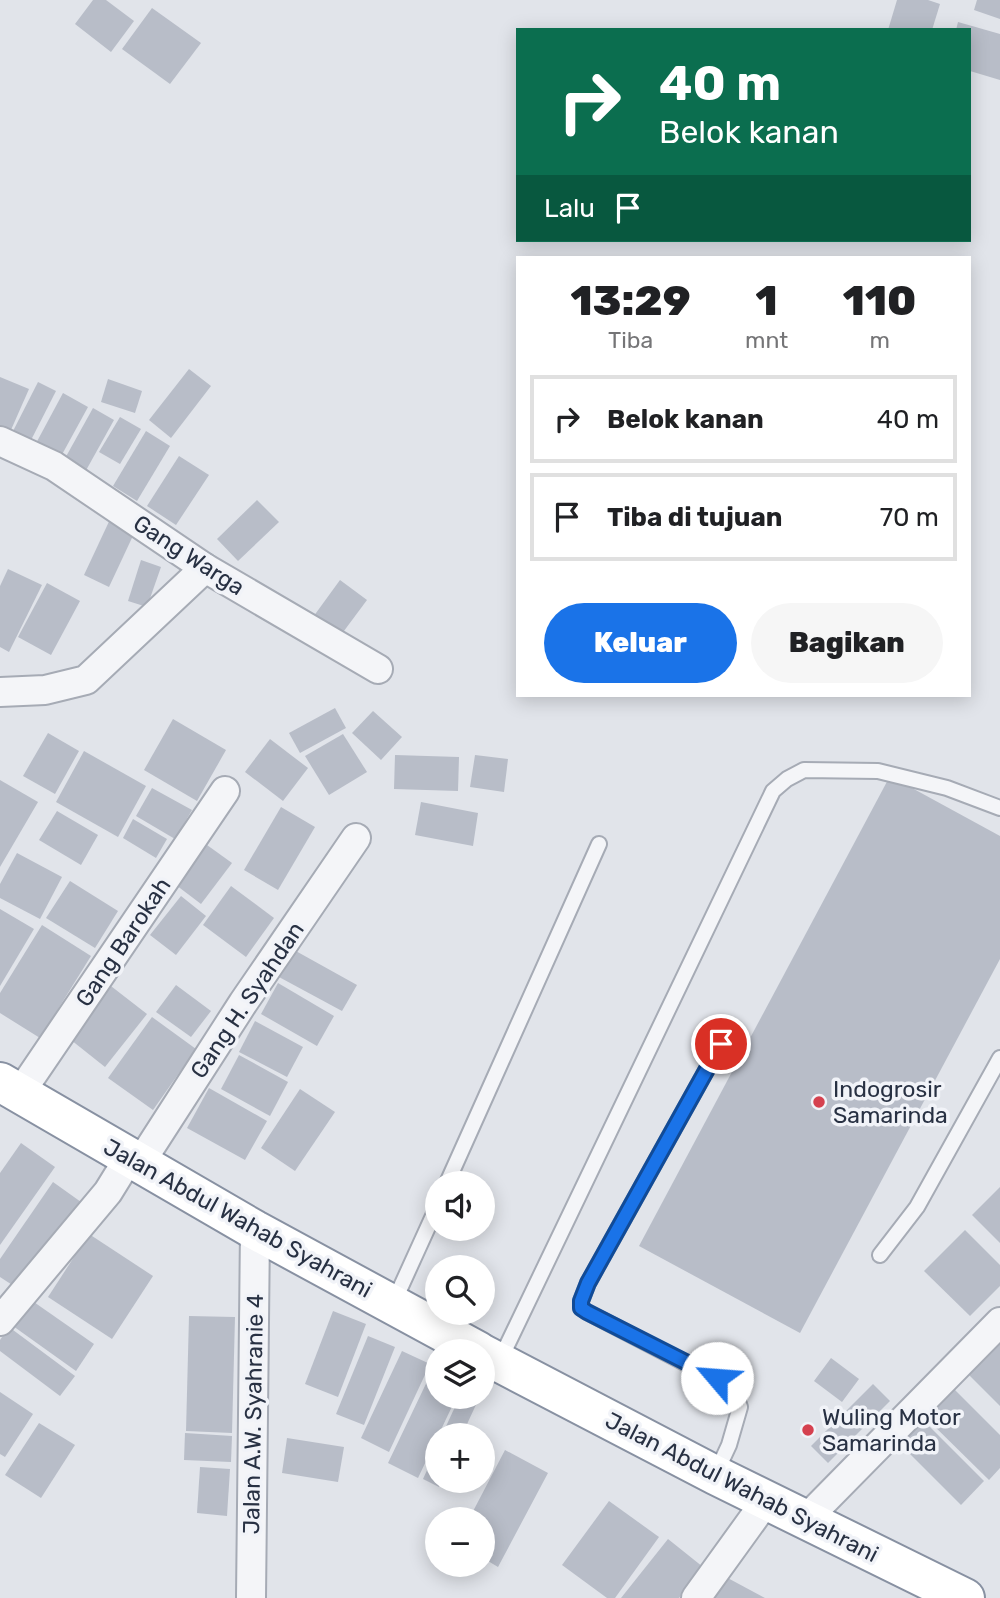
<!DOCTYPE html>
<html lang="id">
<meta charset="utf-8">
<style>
:root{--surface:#fff;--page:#f6f6f6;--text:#202124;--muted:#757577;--line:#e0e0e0;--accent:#1a73e8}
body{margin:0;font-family:Rubik,sans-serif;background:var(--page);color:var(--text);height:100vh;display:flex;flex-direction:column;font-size:26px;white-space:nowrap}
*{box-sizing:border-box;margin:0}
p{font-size:23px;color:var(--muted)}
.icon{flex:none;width:38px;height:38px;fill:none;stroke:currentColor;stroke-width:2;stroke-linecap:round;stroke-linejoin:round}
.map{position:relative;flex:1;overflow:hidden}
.sheet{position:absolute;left:516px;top:256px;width:455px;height:441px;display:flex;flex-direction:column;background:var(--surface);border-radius:0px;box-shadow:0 4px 18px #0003}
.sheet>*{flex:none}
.banner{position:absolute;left:516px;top:28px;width:455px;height:214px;border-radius:0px;box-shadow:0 4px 18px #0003;background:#0b6e4f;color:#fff;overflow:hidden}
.buttons{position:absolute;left:425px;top:1171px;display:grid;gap:14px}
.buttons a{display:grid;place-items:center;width:70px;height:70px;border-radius:50%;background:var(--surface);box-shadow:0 4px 18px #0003;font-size:35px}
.pin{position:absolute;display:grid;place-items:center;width:60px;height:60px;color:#fff;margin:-30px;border:4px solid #fff;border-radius:50%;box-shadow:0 2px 7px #0007}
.me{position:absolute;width:77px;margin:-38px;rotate:297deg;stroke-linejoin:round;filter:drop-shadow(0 0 5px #0008)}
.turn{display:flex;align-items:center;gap:24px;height:147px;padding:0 28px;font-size:32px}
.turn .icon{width:91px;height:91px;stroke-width:2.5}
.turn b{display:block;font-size:49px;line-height:60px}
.then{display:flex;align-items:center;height:66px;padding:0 28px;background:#0003;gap:14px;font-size:26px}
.eta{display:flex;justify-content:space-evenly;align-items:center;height:119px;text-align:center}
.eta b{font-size:42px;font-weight:800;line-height:49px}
.button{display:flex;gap:14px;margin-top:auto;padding:14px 28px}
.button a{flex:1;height:80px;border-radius:42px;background:var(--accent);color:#fff;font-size:28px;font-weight:800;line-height:80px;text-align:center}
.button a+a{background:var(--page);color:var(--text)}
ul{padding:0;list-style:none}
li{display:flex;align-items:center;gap:21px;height:88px;margin:0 14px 10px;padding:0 14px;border:4px solid var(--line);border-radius:0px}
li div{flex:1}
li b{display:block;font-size:26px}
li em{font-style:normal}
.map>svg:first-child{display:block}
</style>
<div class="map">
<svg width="1000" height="1598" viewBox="0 0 1000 1598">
<rect width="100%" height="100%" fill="#e1e4ea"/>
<g fill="#b8bdc8">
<polygon points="93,0 106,0 134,21 111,52 75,24"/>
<polygon points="897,0 928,0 940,4 932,30 888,30"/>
<polygon points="977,0 1000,0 1000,19 974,10"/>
<polygon points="152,8 201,43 170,84 122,49"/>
<polygon points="958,22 1000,34 1000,80 970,71 970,30 956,30"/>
<polygon points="189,369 211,386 171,438 149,420"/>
<polygon points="0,377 29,389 7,439 0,436"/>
<polygon points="108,379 142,391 135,413 101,402"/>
<polygon points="38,382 56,391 28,446 10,437"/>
<polygon points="63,393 88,407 59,460 34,447"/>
<polygon points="93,408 114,420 84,474 63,462"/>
<polygon points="120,417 141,429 120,464 99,452"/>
<polygon points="146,431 170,446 137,501 113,486"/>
<polygon points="179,456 209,475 176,525 147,506"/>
<polygon points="257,500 279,522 238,561 217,539"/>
<polygon points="113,513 138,525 109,587 84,575"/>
<polygon points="141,560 161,567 147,607 128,601"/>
<polygon points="8,569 42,585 9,652 0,647 0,586"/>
<polygon points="340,580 367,600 335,643 308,624"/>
<polygon points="47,583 80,601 51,655 18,637"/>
<polygon points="335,708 346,728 300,753 289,733"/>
<polygon points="373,711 402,737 381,760 352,733"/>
<polygon points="173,719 226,750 197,801 144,770"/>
<polygon points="48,733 79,751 55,794 23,776"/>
<polygon points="343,734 367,772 329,795 305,756"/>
<polygon points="270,739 308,768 283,801 245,772"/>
<polygon points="84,751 146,786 118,837 56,802"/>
<polygon points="395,755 459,757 458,791 394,789"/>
<polygon points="475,755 508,759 504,792 470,787"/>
<polygon points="890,776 1000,836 1000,959 800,1333 639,1246"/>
<polygon points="0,780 38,802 0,867"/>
<polygon points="152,788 192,810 175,839 136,816"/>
<polygon points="421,802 478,813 473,846 415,835"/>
<polygon points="281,807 315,827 278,890 244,870"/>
<polygon points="57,811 98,835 81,865 39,840"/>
<polygon points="133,819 167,839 156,858 123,838"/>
<polygon points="207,845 232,863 201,904 176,885"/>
<polygon points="17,853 62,877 40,919 0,898 0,884"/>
<polygon points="70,881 118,911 95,948 46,918"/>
<polygon points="231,886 274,918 246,957 203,925"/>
<polygon points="181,896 206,916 176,955 150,935"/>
<polygon points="0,909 34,929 0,986"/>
<polygon points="42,925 91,956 40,1038 0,1013 0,993"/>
<polygon points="294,950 357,985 342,1011 279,977"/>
<polygon points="107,983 147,1014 105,1067 66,1036"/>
<polygon points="278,983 334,1016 317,1046 261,1014"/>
<polygon points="176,985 211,1011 191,1037 156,1012"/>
<polygon points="152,1017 196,1049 153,1110 108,1078"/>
<polygon points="255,1021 303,1047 287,1077 239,1052"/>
<polygon points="239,1055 288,1082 270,1116 221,1089"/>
<polygon points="209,1088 267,1121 245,1160 187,1128"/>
<polygon points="300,1089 335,1112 295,1171 261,1148"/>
<polygon points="21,1143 55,1167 0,1245 0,1173"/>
<polygon points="53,1182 81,1202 20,1290 0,1277 0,1259"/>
<polygon points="1000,1187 1000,1243 972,1215"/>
<polygon points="965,1230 1000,1265 1000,1286 970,1316 924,1271"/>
<polygon points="89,1234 153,1276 112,1339 48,1297"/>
<polygon points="31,1300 94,1344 76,1371 13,1326"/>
<polygon points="333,1311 366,1324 338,1397 305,1384"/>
<polygon points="189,1316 235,1317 232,1433 186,1431"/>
<polygon points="9,1327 75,1376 60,1396 0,1351 0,1340"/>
<polygon points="368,1336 395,1347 364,1425 336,1414"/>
<polygon points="996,1338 1000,1342 1000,1406 964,1370"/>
<polygon points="402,1351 430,1364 389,1452 361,1438"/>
<polygon points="831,1358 859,1379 842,1402 814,1381"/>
<polygon points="434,1367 438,1369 438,1396 457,1396 418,1478 388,1463"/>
<polygon points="873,1384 890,1401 828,1463 811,1446"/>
<polygon points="952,1387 1000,1435 1000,1468 989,1480 924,1416"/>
<polygon points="0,1392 33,1414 5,1457 0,1454"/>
<polygon points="460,1396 480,1396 462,1435 442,1435"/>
<polygon points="921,1418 984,1481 961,1505 898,1442"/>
<polygon points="39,1423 75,1445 41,1498 5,1475"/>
<polygon points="185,1433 232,1436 231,1462 184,1460"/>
<polygon points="287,1438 344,1447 338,1482 282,1473"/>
<polygon points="438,1446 438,1480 442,1480 439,1487 423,1479"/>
<polygon points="505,1450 548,1473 498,1567 483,1558 483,1519 469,1519"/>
<polygon points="200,1467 230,1469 227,1516 197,1513"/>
<polygon points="609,1501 659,1537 615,1598 607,1598 562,1565"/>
<polygon points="668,1539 703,1567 679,1598 621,1598"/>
<polygon points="724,1576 765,1598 712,1598"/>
</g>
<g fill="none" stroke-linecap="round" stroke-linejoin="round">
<g stroke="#a6abb5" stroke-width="18">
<g id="lane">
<polyline points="447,1183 599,844"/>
<polyline points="880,1255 917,1207 1000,1058"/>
<polyline points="393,1304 438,1205"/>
<polyline points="500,1360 773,791 787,779 804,770 878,771 947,788 1000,808"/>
<polyline points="716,1473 729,1445 740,1407 733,1388 587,1312 581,1308 581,1301 588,1283 721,1044"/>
</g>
</g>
<g stroke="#a6abb5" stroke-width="32">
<g id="street">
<polyline points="0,441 54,466 205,568 378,669"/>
<polyline points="0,692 45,690 86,680 205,568"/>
<polyline points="20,1093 225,791"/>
<polyline points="140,1163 243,1003 356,838"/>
<polyline points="0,1321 108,1192 129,1158"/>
<polyline points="806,1519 1000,1322"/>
<polyline points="251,1598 255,1230"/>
<polyline points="696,1598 766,1501"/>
</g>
</g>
<g stroke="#8891a2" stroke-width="42">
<g id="highway">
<polyline points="0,1082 255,1230 478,1351"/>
<polyline points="483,1354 715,1475 965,1598"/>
</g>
</g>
<use href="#lane" stroke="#f4f5f8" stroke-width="14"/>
<use href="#street" stroke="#f4f5f8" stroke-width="28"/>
<use href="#highway" stroke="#fff" stroke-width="38"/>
</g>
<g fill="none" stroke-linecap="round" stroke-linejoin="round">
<g stroke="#114b97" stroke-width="18">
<polyline id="route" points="717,1378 587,1312 581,1308 581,1301 588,1283 721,1044"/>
</g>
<use href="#route" stroke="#1a73e8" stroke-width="12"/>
</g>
<g fill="#d5414f" stroke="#f1f3f8" stroke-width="2.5">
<circle cx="819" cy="1102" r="7"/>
<circle cx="808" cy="1430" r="7"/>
</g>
<g text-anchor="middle" stroke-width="7" stroke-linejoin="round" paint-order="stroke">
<g font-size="23" fill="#283143" stroke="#f1f3f8">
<text transform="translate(189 555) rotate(33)" y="8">Gang Warga</text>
<text transform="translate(123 942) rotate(-56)" y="8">Gang Barokah</text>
<text transform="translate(247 1000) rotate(-56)" y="8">Gang H. Syahdan</text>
<text transform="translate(238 1218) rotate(29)" y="8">Jalan Abdul Wahab Syahrani</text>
<text transform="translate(253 1414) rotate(-89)" y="8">Jalan A.W. Syahranie 4</text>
<text transform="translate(742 1487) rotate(27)" y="8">Jalan Abdul Wahab Syahrani</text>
</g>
<g font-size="23" fill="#283143" stroke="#f1f3f8" text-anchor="start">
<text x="833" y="1097">Indogrosir<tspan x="833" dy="26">Samarinda</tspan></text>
<text x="822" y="1425">Wuling Motor<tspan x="822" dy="26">Samarinda</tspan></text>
</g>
</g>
</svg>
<div class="buttons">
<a><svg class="icon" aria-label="sound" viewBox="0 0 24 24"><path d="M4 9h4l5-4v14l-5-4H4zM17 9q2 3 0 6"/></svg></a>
<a><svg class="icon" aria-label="search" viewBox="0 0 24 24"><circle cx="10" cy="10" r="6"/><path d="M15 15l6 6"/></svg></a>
<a><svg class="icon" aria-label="layers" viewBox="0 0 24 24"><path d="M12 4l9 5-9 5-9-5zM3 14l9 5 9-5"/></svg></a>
<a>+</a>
<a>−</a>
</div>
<div class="pin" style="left:721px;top:1044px;background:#d93025"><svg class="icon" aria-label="arrive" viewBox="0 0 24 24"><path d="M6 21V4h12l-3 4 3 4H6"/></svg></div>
<svg class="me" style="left:717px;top:1378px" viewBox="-20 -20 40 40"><circle r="19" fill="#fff"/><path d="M0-13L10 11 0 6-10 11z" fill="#1a73e8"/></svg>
<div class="banner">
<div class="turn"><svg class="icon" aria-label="right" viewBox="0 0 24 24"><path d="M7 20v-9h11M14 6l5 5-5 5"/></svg><div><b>40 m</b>Belok kanan</div></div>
<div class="then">Lalu<svg class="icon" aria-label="arrive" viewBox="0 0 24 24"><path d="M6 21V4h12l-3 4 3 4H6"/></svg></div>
</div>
<section class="sheet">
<div class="eta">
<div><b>13:29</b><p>Tiba</p></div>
<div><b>1</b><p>mnt</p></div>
<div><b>110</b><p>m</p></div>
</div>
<ul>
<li><svg class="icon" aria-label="right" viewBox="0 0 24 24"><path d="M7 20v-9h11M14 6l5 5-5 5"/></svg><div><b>Belok kanan</b></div><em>40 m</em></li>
<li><svg class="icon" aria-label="arrive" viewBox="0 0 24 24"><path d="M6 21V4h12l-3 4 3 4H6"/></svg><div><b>Tiba di tujuan</b></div><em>70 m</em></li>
</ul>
<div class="button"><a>Keluar</a><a>Bagikan</a></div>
</section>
</div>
